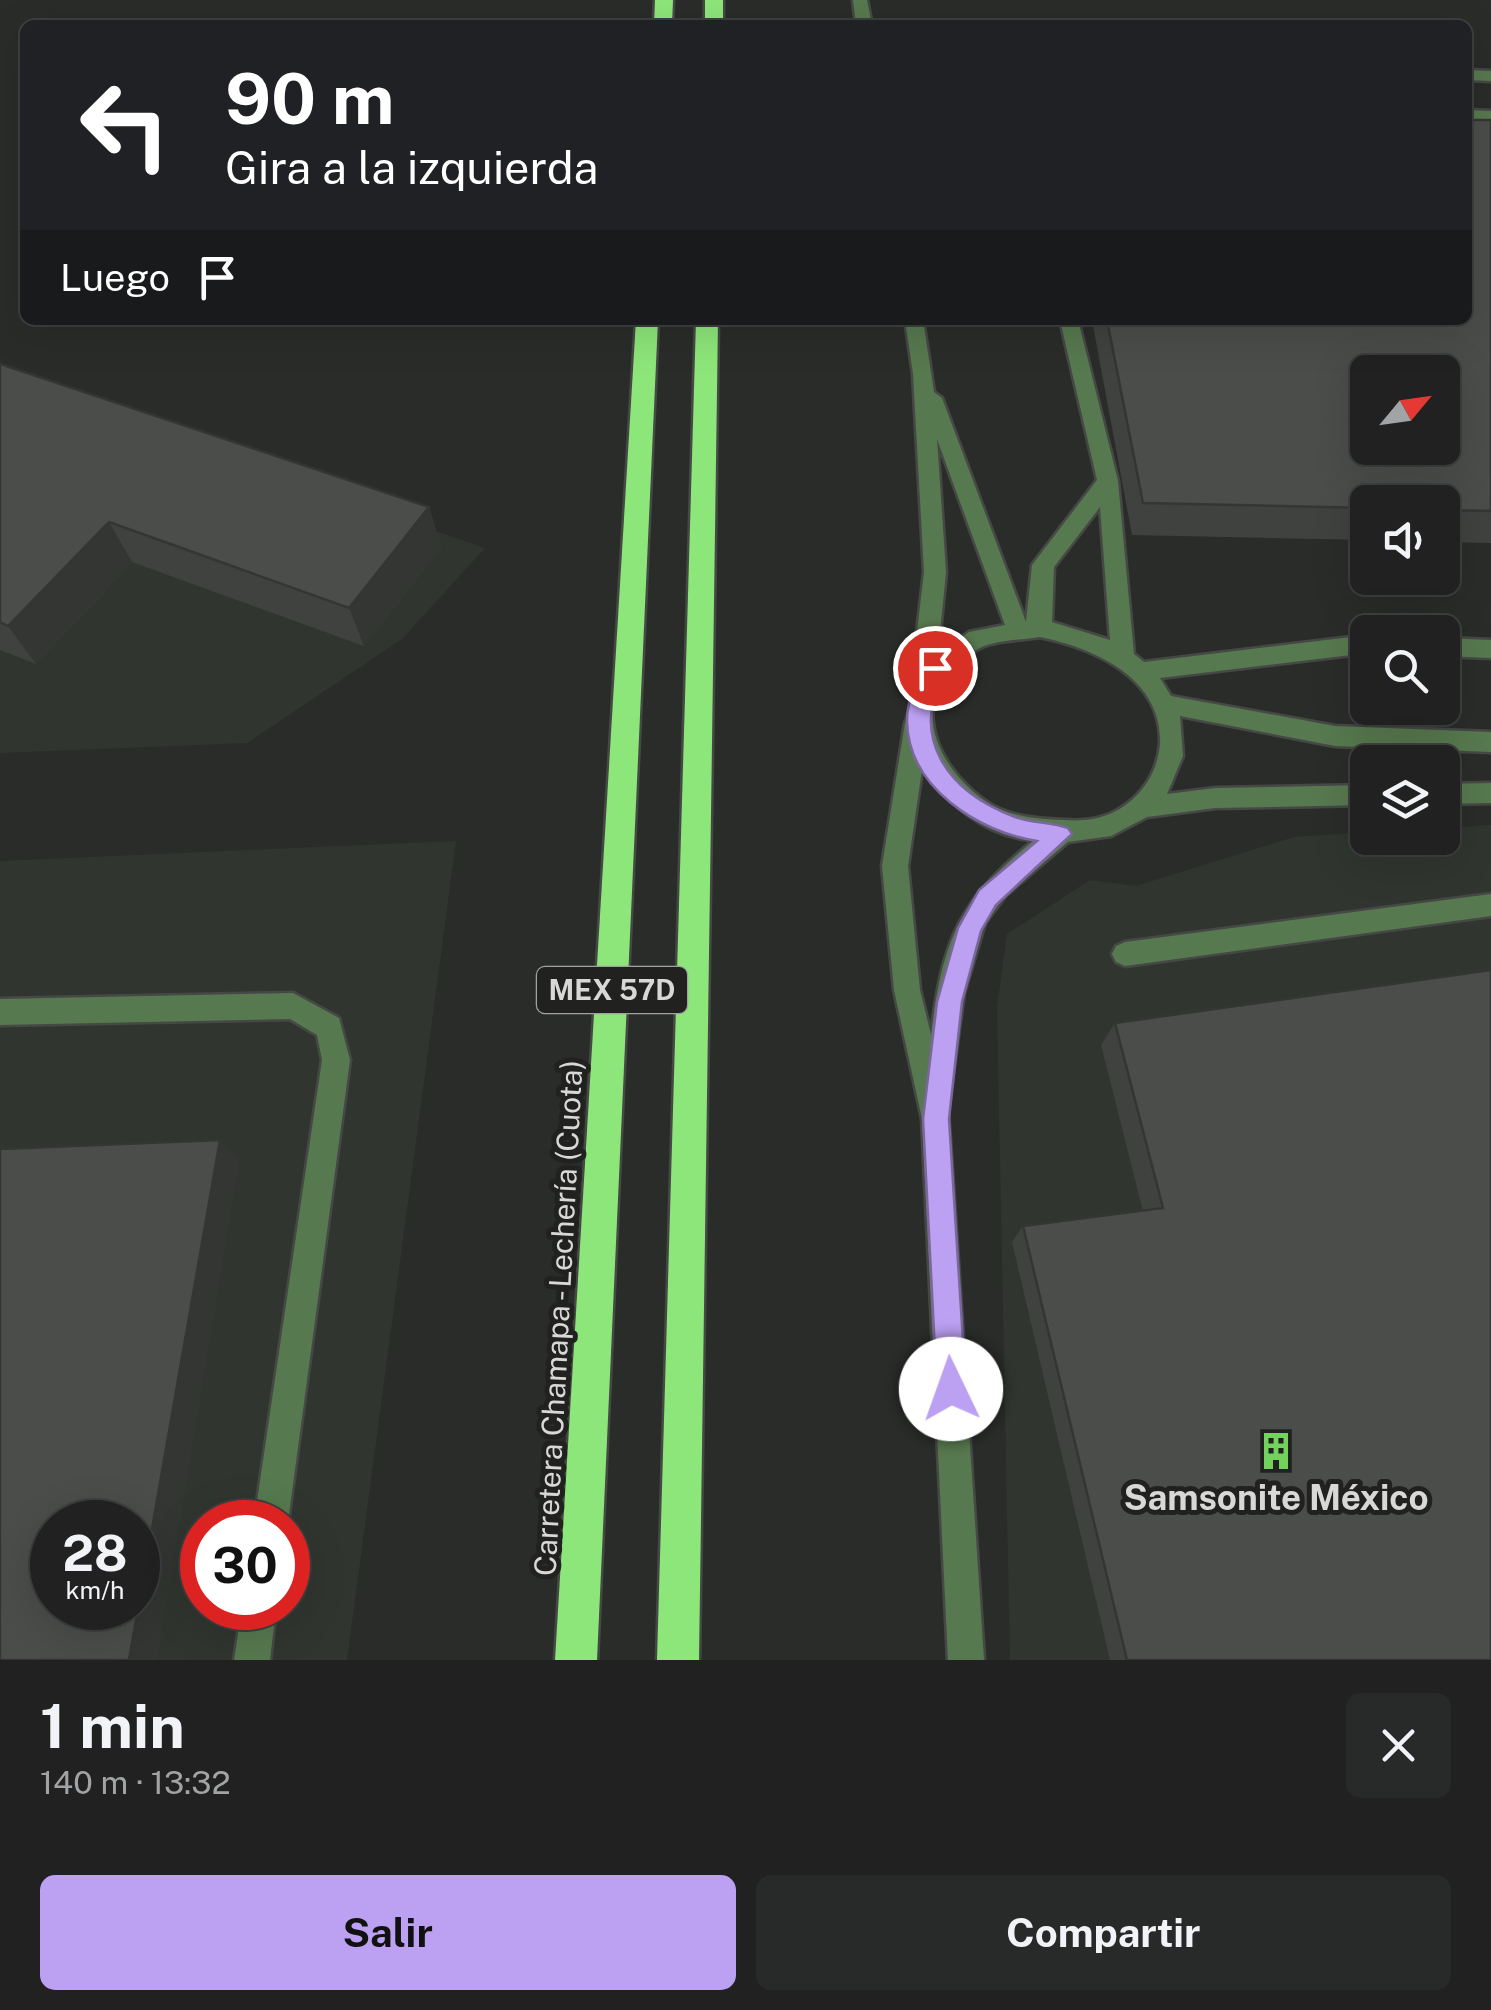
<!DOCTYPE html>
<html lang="es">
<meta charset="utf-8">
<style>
:root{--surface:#202120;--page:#282929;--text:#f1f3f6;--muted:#a2a3a5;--line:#3d3e3e;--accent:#bca0f2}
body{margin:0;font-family:"Public Sans",sans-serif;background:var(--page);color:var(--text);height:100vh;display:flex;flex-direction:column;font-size:38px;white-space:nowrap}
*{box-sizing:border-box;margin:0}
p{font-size:32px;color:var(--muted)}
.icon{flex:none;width:55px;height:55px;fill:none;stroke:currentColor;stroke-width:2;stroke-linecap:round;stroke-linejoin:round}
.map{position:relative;height:1660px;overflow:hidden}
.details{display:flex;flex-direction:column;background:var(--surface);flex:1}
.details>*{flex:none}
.hud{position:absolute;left:20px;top:20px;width:1452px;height:305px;border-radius:15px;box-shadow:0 10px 40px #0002,0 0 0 2px var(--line);background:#202124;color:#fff;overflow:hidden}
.needle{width:65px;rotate:61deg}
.buttons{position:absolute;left:1350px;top:355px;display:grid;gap:20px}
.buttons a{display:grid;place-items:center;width:110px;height:110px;border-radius:15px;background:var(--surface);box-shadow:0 10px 40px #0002,0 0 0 2px var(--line);font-size:50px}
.speed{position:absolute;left:30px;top:1500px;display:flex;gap:20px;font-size:50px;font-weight:700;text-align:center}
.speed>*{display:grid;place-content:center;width:130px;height:130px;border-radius:50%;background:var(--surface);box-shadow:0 10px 40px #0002,0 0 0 2px var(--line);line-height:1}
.speed small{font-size:25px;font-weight:400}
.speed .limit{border:15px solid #d22;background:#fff;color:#111}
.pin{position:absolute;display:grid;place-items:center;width:85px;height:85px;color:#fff;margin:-42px;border:5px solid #fff;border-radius:50%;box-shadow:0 2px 10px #0007}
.me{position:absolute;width:110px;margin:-55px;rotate:357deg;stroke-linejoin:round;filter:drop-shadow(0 0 8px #0008)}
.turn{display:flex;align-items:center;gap:35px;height:210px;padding:0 40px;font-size:45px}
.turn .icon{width:130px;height:130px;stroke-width:2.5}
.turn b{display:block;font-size:70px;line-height:85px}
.then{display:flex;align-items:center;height:95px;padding:0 40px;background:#0003;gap:20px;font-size:38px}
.round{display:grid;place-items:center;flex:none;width:105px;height:105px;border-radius:15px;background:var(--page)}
.head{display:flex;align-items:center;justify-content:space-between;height:170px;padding:0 40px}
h1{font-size:60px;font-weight:700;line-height:75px}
.cta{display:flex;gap:20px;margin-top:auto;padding:20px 40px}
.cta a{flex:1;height:115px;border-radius:15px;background:var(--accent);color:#111;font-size:40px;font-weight:700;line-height:115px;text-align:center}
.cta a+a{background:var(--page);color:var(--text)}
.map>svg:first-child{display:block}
</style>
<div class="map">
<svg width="1491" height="1660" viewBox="0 0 1491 1660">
<rect width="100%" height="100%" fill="#2a2c2a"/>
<g fill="#30362f" fill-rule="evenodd">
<polygon points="0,382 485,548 402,639 247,743 0,753"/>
<polygon points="1491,825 1491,1660 1010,1660 997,1007 1007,934 1090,880 1136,886 1294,837 1367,832 1368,838 1442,838 1443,828"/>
<path d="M456 841 347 1660H0V861ZM52 1522H138V1608H52ZM202 1522H288V1608H202Z"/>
</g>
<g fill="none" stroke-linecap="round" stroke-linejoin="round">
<g stroke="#464846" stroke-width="5">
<g id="minor">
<polygon points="853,0 867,0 872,25 856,25"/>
<polygon points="1468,70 1491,71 1491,81 1468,80"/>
<polygon points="1468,110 1491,111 1491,121 1468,120"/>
<path d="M905 320H923L934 392 942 398 1026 622 1032 565 1097 480 1060 320H1078L1118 481 1134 654 1144 662 1368 635V653L1160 678 1171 696 1335 726 1491 732V752L1335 746 1180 716 1183 756 1167 794 1215 788 1368 785V805L1215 808 1147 817 1111 836 1068 842 1006 895 985 923 964 993 948 1109 984 1660H948L922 1119 894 990 882 866 905 723C911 712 908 701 914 689L911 683 924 572 913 374ZM937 439 1005 625 969 632 938 653 946 572ZM1100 507 1110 640 1052 622 1054 567ZM1040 637C1094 648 1163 678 1160 744 1158 765 1150 783 1134 798 1113 817 1092 822 1064 820 1037 819 1007 817 984 800 926 758 907 685 980 648 996 640 1022 640 1040 637ZM923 763C942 802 989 838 1034 840 958 902 943 939 931 1035L920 990 908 866Z"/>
<polygon points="1442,638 1491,640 1491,658 1442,656"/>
<polygon points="1491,783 1491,803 1442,804 1442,784"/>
<polygon points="1491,894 1491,916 1125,966 1116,962 1112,954 1116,946 1125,942"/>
<polygon points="293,993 339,1018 350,1060 288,1522 254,1522 322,1060 317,1035 290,1019 0,1025 0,999"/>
<polygon points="242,1608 276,1608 270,1660 234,1660"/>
</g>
</g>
<g stroke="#464846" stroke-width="5">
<g id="highway">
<polygon points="655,0 673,0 672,25 654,25"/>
<rect x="705" y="0" width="18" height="25"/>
<polygon points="636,320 658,320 597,1660 555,1660"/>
<polygon points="696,320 718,320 699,1660 657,1660"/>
</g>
</g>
<use href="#minor" fill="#57794f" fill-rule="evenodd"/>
<use href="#highway" fill="#8de679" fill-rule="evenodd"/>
</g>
<g fill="#404240">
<polygon points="1491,120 1491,543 1442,542 1442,502 1368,502 1368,540 1132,535 1092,320 1468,320"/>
<polygon points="0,364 429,507 441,547 364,646 132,562 36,664 0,650"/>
<polygon points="1115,1023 1491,1660 1110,1660 1012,1242 1023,1226 1143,1211 1101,1045"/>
</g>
<g fill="#343634">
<polygon points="429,507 441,547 364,646 349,608"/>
<polygon points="109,522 132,562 36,664 8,626"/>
<polygon points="220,1140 240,1159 157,1660 129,1660"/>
</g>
<g fill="#4b4d4b" stroke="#343634" stroke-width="2.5" fill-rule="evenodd">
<path d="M1468 120H1491V511L1442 510V502H1368V508L1143 503 1107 320H1468ZM1368 372H1442V448H1368Z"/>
<polygon points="0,364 429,507 349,608 109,522 8,626 0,622"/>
<polygon points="1491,970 1491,1660 1127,1660 1023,1226 1163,1208 1115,1023"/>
<path d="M220 1140 129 1660H0V1149ZM52 1522H138V1608H52Z"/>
</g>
<path fill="#bca0f2" stroke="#7a689d" stroke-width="2.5" d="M935 660 945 668C909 738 946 791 1015 817 1032 823 1051 822 1068 828L1072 834 996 905 981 931 962 1002 949 1119 966 1389 962 1400 951 1404 941 1400 937 1389 923 1119 937 1002 958 928 979 890 1037 841C979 832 908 788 907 721 907 699 917 681 928 662Z"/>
<defs>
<g id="building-bare" transform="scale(3)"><path d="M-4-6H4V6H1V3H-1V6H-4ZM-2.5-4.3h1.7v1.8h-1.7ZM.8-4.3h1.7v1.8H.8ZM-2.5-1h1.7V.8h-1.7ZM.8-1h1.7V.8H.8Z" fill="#73d25c" stroke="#212220" stroke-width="2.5" paint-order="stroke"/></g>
</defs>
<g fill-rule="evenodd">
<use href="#building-bare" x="1276" y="1451"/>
</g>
<g text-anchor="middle" stroke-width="10" stroke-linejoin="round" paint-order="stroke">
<rect fill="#212220" stroke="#a1a2a0" stroke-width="2.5" x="537" y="967" width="150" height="46" rx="8"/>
<g font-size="28" font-weight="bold" fill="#d8d9d7">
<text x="612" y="1000">MEX 57D</text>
</g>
<g font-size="30" fill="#d8d9d7" stroke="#212220">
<text transform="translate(559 1318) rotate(-87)" y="10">Carretera Chamapa - Lechería (Cuota)</text>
</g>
<g font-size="35" font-weight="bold" fill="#d8d9d7" stroke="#212220">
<text x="1276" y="1510">Samsonite México</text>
</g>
</g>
</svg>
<div class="buttons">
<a><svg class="needle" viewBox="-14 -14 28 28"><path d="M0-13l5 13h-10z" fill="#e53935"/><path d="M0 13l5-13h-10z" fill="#a2a3a5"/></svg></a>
<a><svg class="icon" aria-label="sound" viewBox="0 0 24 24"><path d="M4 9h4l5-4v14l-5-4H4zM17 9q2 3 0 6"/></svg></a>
<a><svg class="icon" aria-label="search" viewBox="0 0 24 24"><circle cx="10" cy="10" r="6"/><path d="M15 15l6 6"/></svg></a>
<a><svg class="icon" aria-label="layers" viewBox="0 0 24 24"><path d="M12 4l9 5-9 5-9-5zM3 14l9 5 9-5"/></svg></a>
</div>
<div class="speed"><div>28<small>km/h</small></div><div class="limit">30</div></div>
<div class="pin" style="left:935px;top:668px;background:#d93025"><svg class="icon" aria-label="arrive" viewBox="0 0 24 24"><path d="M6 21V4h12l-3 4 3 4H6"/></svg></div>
<svg class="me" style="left:951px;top:1389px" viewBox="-20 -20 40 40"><circle r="19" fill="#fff"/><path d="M0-13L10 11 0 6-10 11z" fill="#bca0f2"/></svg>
<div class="hud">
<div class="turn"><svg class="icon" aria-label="left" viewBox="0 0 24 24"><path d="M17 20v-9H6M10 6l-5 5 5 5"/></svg><div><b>90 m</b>Gira a la izquierda</div></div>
<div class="then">Luego<svg class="icon" aria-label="arrive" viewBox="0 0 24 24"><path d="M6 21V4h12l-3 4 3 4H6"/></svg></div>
</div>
</div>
<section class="details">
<div class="head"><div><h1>1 min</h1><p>140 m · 13:32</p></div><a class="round"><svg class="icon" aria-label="close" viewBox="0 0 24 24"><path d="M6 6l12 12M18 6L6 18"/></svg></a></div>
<div class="cta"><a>Salir</a><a>Compartir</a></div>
</section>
